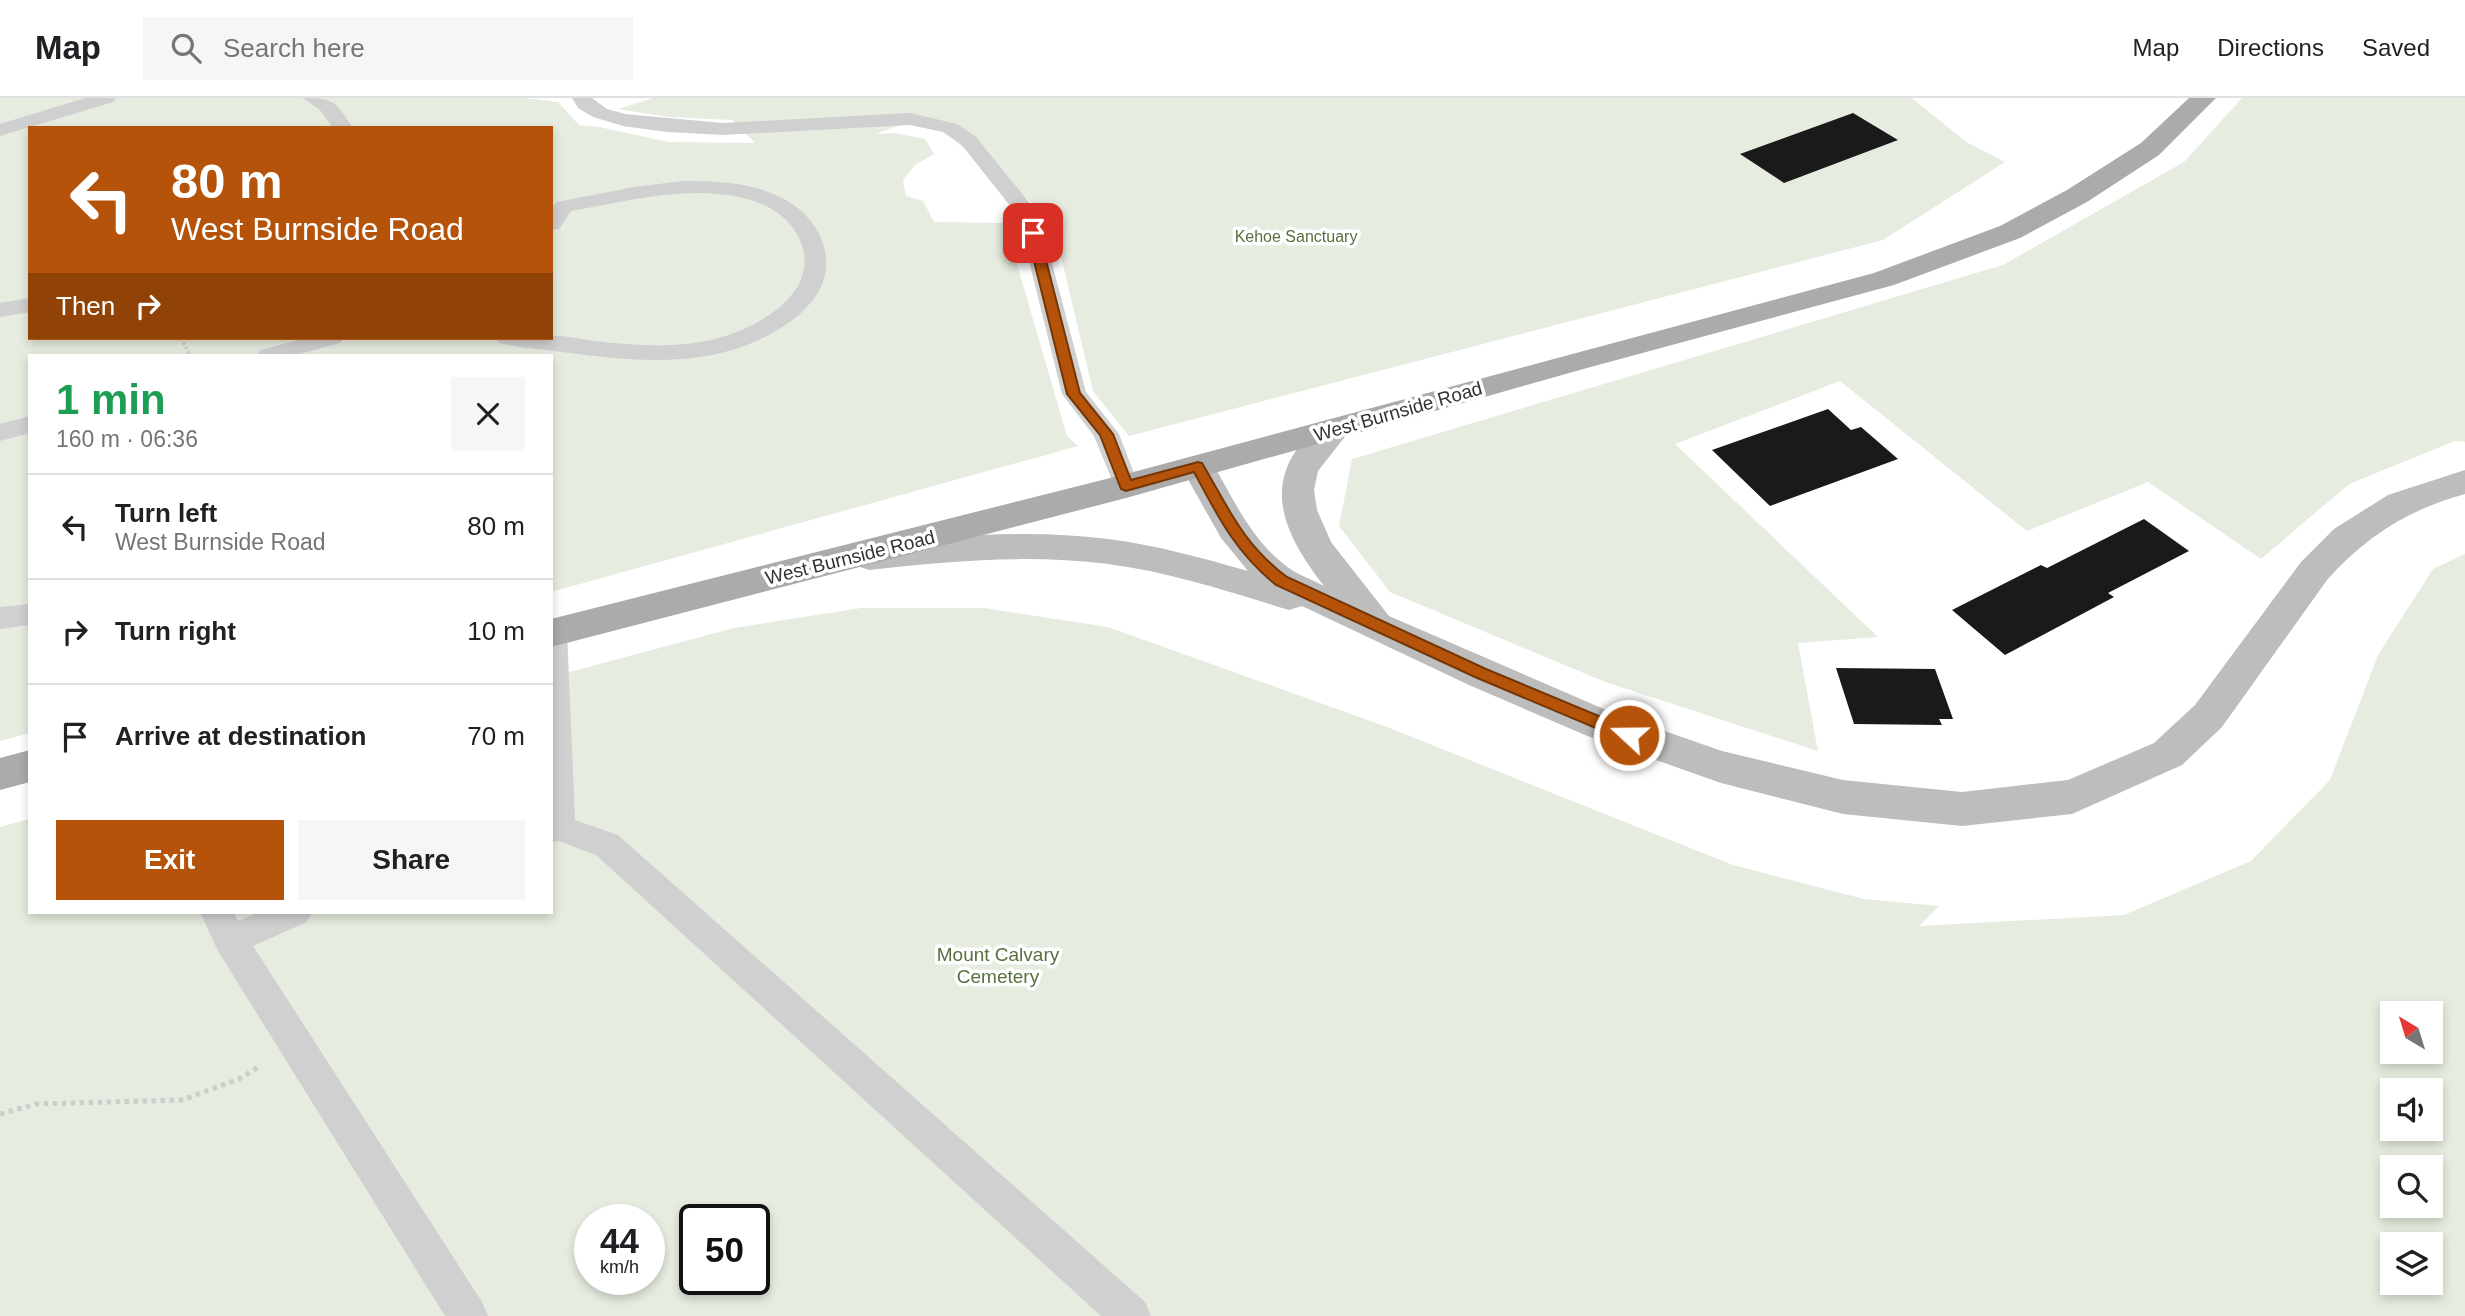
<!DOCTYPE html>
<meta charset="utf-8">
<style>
:root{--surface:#fff;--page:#f6f6f6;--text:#202124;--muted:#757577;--line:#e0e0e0;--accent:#b45309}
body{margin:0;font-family:Helvetica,sans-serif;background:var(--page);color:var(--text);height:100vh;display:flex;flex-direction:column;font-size:26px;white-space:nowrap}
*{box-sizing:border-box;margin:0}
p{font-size:23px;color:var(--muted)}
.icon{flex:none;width:38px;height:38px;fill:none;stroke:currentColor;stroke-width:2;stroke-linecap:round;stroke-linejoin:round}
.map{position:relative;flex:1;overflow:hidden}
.panel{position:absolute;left:28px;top:256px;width:525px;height:560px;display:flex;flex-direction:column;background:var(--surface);border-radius:0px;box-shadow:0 4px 10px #0003}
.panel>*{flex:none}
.top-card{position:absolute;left:28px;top:28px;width:525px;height:214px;border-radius:0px;box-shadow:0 4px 10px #0003;background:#b45309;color:#fff;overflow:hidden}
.needle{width:46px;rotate:322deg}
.fabs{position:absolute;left:2380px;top:903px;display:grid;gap:14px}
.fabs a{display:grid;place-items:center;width:63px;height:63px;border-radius:0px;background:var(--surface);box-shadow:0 4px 10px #0003;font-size:35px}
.speed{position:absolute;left:574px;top:1106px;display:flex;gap:14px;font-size:35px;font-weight:700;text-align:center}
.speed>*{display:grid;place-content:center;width:91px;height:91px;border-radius:50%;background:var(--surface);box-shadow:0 4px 10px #0003;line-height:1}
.speed small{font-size:18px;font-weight:400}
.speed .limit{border:4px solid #111;border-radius:10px;background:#fff;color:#111}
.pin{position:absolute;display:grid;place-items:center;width:60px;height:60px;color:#fff;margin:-30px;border-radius:14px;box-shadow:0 4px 10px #0006}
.me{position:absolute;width:77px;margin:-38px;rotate:291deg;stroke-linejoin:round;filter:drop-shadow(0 0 5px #0008)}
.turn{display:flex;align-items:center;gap:24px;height:147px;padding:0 28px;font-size:32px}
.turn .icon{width:91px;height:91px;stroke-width:2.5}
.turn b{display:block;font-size:49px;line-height:60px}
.then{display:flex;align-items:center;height:66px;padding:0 28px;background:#0003;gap:14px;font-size:26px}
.round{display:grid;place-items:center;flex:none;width:74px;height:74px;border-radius:0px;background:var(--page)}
.head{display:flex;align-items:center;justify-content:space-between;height:119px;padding:0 28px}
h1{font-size:42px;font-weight:700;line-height:52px;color:#1e9e55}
.cta{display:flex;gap:14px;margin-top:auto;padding:14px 28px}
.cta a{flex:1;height:80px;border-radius:0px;background:var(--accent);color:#fff;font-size:28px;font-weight:700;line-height:80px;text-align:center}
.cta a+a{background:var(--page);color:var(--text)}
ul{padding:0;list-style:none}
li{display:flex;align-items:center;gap:21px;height:105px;padding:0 28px;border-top:2px solid var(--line)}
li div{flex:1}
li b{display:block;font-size:26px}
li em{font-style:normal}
header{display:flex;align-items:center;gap:42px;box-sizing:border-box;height:98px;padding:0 35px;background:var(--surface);border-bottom:2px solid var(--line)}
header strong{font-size:33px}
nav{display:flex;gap:38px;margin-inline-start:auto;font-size:24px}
.search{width:490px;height:63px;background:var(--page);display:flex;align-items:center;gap:18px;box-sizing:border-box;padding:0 24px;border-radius:0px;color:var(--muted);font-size:26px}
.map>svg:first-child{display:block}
</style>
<header>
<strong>Map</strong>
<div class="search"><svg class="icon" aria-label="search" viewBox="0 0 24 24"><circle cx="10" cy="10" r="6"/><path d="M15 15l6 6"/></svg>Search here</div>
<nav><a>Map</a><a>Directions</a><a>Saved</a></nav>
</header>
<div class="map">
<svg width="2465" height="1218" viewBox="0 0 2465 1218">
<rect width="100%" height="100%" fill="#fff"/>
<g fill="#e6ecdf" fill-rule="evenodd">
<path d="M0 0H525L558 4 579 27 599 29 669 44 755 45 732 22 668 19 618 11 653 0H1912L1966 44 2005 64 1883 142 1129 338 1093 293 1062 163 1042 113 924 18 876 36 894 35 925 41 934 56 915 67 903 82 906 98 923 103 934 124 1005 125 1067 338 1078 348 551 494V257H30V635L0 643ZM30 30H551V240H30Z"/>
<polygon points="2242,0 2465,0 2465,344 2455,343 2349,386 2261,461 2148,384 2027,433 1840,283 1675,346 1878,539 1798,545 1818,653 1605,584 1390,494 1339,428 1352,361 2003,167 2184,64"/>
<path d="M2465 456V1218H0V729L30 721V814H551V579L734 530 861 510H984L1108 529 1387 629 1733 767 1864 801 1939 808 1919 828 2124 817 2251 763 2330 682 2378 557 2433 471ZM2392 915H2431V954H2392ZM2392 992H2431V1031H2392ZM2392 1069H2431V1108H2392ZM590 1122H649V1181H590ZM695 1122H754V1181H695ZM2392 1146H2431V1185H2392Z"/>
</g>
<g fill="#1a1a1a">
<polygon points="1853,15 1898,42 1784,85 1740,56"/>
<polygon points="1828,311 1851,332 1861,329 1898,361 1770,408 1712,352"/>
<polygon points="2144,421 2189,453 2108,495 2114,499 2005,557 1952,512 2041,467 2047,470"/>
<polygon points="1836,570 1935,571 1953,621 1939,621 1942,627 1854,626"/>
</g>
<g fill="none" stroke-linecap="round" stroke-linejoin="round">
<polyline stroke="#cdcdcd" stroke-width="3.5" stroke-dasharray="2.5 2.5" stroke-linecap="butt" points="181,240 190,257"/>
<polyline stroke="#cdcdcd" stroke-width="5" stroke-dasharray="4.5 4.5" stroke-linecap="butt" points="0,1016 36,1006 182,1002 239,981 260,968"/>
<g fill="#d0d0d0" fill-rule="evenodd">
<polygon points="85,0 116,0 113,4 0,38 0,26"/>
<path d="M303 0C336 0 335 4 353 30H333L320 12Z"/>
<polygon points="572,0 592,0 607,11 625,16 723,25 910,15 957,26 975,38 1032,108 1044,135 1086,294 1119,336 1139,388 1135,394 1126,397 1117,394 1094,338 1062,296 1022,135 1011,109 961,46 943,34 910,27 723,37 667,34 623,28 593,19 578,10"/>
<path d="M683 83C716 83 752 84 782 100 798 108 811 120 819 136 842 184 806 218 765 239 702 271 629 263 562 254 541 251 519 250 499 245L495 240C514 240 537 240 552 238 565 237 582 242 595 243 636 248 681 251 722 239 764 227 823 191 799 140 790 121 771 108 751 102 693 85 628 103 571 113L559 131 551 132V111L557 104 634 89Z"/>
<polygon points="30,200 30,214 0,219 0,205"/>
<polygon points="305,240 344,240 340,245 296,257 257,257 261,252"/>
<polygon points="30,318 30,335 0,343 0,326"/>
<polygon points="30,506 30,527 0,531 0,509"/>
<polygon points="553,523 563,526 567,534 575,722 618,737 1145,1204 1151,1218 1101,1218 596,757 559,743 551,744"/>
<polygon points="200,814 234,814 238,823 259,814 312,814 307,824 253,848 482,1204 488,1218 445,1218 218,853"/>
</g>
<path fill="#bdbdbd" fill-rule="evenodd" d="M1335 320 1346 323 1351 331 1318 373 1314 392 1317 412 1331 444 1389 518 1613 615 1722 653 1843 682 1962 694 2068 682 2154 645 2195 607 2301 464 2334 431 2388 397 2465 372V396C2409 411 2365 439 2327 482L2222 629 2182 667 2072 716 1962 728 1843 716 1721 685 1585 637 1469 587 1302 508 1289 512C1230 494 1170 474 1108 466 1029 456 948 463 869 472L857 468 851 459 857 450 869 446C948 438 1029 431 1108 441 1156 447 1202 460 1248 473L1221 440 1181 369 1186 361 1198 358 1210 361C1234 401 1253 448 1295 474 1304 479 1315 483 1324 488 1291 445 1261 395 1301 346 1311 335 1320 324 1335 320Z"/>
<g fill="#ababab" fill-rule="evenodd">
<polygon points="2189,0 2216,0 2159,57 2087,104 2020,140 1894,187 1587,270 1126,400 551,549 551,521 1126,376 1874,175 2000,128 2067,92 2141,45"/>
<polygon points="30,652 30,684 0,692 0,660"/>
</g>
</g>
<path fill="#b45309" stroke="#753606" stroke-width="2" d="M1033 132 1039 135 1080 295 1113 336 1131 382 1198 364 1202 365C1229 411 1243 446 1287 479L1486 571 1635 633 1638 637 1635 642H1624L1475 579 1276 487C1236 455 1218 419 1194 374L1126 393 1121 391 1100 337 1067 296 1027 135Z"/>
<g text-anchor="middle" stroke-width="7" stroke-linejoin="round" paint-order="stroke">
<g font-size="16" fill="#56703f" stroke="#fff">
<text x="1296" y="144">Kehoe Sanctuary</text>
</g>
<g font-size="19" fill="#333" stroke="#fff">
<text transform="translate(1398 313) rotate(-16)" y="7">West Burnside Road</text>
<text transform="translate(850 459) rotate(-14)" y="7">West Burnside Road</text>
</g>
<g font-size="19" fill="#56703f" stroke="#fff">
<text x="998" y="863">Mount Calvary<tspan x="998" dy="22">Cemetery</tspan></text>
</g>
</g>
</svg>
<div class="fabs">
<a><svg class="needle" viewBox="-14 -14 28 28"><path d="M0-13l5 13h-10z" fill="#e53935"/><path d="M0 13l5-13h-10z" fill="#757577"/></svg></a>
<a><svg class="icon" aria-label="sound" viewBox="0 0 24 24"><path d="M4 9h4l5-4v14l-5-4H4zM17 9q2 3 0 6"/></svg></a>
<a><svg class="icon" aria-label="search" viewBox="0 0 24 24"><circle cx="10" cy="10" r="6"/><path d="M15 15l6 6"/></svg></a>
<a><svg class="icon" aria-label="layers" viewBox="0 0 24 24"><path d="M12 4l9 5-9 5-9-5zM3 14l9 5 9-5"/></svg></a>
</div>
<div class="speed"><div>44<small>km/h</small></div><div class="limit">50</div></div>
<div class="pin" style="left:1033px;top:135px;background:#d93025"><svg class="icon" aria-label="arrive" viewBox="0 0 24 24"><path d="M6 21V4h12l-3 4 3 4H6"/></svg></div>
<svg class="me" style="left:1629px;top:637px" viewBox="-20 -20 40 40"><circle r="17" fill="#b45309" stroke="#fff" stroke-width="3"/><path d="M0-11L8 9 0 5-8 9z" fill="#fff"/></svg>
<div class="top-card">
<div class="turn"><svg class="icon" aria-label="left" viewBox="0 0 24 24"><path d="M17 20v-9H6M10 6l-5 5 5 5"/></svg><div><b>80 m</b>West Burnside Road</div></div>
<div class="then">Then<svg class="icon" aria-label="right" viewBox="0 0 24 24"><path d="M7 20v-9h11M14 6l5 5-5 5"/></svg></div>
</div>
<section class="panel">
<div class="head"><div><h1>1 min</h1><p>160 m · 06:36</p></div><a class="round"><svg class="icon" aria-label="close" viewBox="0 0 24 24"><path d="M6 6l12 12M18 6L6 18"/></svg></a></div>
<ul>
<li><svg class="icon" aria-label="left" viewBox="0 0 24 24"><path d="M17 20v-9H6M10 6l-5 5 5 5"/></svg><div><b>Turn left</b><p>West Burnside Road</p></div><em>80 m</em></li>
<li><svg class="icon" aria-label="right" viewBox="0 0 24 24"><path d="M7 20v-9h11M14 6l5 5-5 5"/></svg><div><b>Turn right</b></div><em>10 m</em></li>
<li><svg class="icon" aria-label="arrive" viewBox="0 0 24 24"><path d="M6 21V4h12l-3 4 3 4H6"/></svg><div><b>Arrive at destination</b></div><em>70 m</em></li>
</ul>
<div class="cta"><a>Exit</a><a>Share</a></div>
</section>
</div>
